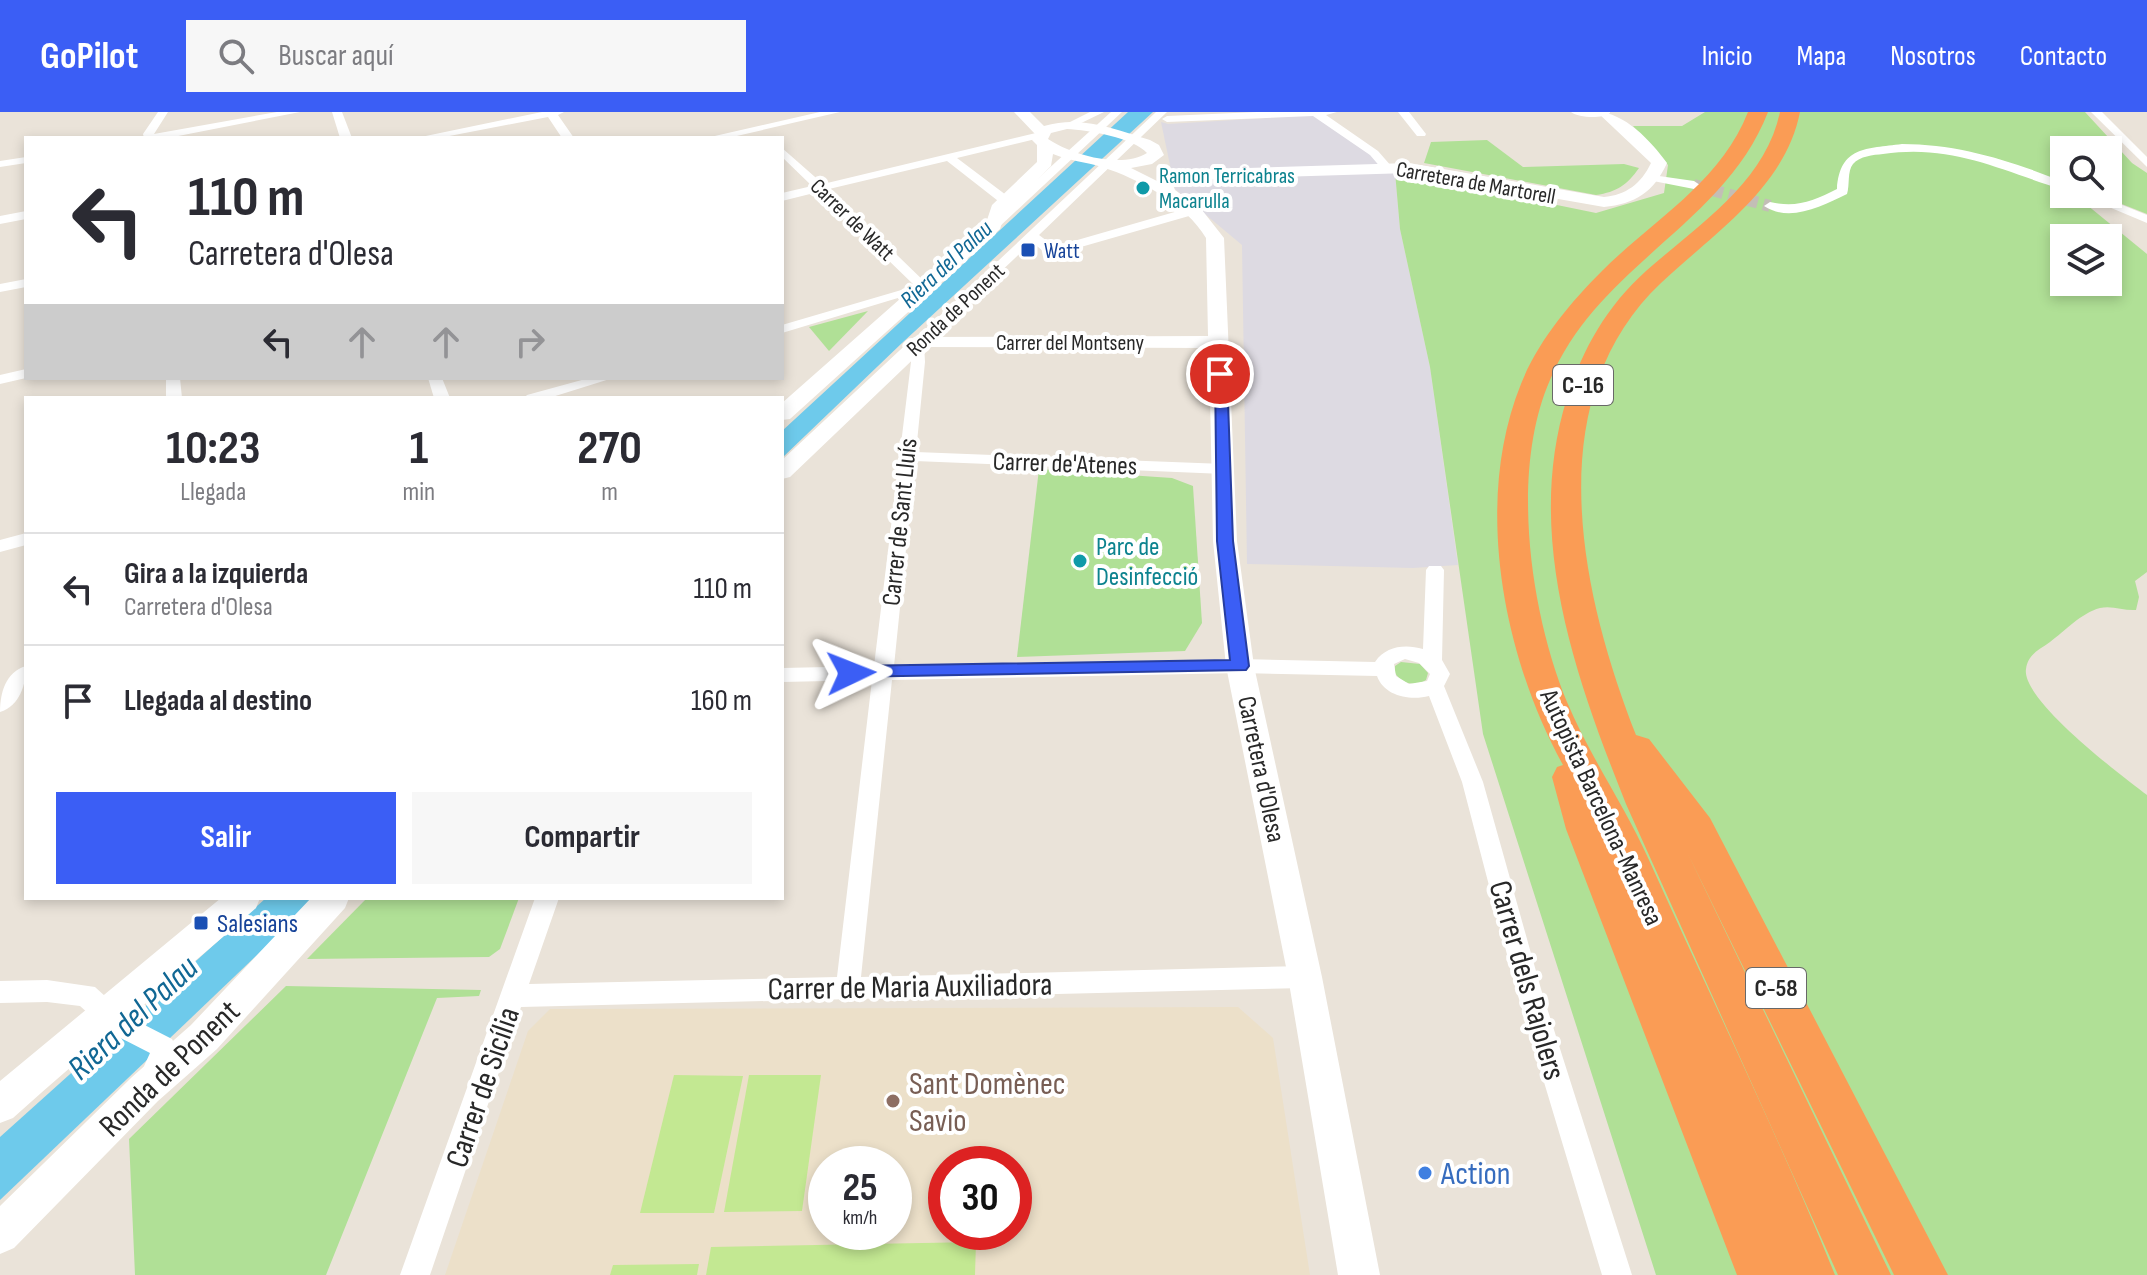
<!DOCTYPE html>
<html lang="es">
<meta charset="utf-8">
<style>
:root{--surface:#fff;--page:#f7f7f7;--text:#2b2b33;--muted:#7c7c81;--line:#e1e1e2;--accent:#3b5ef5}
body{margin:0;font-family:"Sofia Sans Condensed",sans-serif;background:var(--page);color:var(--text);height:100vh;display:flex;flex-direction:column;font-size:30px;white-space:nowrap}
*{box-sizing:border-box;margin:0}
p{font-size:26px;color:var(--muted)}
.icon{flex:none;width:44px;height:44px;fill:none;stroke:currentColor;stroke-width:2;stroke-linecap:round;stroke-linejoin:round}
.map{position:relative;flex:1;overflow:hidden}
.sheet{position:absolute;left:24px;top:284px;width:760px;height:504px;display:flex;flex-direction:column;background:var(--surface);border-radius:0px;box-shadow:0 4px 12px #0003}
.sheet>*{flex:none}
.banner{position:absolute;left:24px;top:24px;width:760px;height:244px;border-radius:0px;box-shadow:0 4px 12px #0003;background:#fff;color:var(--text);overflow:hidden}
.fabs{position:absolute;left:2050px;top:24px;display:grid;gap:16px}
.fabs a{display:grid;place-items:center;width:72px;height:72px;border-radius:0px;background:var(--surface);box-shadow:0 4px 12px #0003;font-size:40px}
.speed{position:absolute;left:808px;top:1034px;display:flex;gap:16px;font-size:40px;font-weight:700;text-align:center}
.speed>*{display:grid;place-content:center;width:104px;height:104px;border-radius:50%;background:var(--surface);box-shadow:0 4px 12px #0003;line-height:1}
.speed small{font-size:20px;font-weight:400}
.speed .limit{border:12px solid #d22;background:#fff;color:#111}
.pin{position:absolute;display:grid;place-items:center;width:68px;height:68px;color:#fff;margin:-34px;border:4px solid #fff;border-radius:50%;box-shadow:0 2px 8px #0007}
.me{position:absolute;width:88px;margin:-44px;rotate:88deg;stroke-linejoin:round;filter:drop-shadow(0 0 6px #0008)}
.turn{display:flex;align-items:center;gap:28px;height:168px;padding:0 32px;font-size:36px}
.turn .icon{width:104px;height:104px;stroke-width:2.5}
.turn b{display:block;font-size:56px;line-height:68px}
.lanes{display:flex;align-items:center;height:76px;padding:0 32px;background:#0003;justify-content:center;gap:40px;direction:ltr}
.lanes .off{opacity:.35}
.eta{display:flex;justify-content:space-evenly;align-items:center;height:136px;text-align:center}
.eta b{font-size:48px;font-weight:700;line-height:56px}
.action{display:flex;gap:16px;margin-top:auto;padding:16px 32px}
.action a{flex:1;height:92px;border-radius:0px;background:var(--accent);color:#fff;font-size:32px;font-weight:700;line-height:92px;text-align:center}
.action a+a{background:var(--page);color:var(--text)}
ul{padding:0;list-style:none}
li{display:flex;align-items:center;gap:24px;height:112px;padding:0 32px;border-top:2px solid var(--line)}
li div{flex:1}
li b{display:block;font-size:30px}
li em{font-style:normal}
header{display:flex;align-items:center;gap:48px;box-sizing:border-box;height:112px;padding:0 40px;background:var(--accent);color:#fff}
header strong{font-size:38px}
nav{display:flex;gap:44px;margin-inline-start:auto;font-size:28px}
.search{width:560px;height:72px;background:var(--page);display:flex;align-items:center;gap:20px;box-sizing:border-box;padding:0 28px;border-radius:0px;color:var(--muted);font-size:30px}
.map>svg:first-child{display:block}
</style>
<header>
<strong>GoPilot</strong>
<div class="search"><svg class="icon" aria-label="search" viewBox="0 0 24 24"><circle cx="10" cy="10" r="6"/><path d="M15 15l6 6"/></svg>Buscar aquí</div>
<nav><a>Inicio</a><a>Mapa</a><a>Nosotros</a><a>Contacto</a></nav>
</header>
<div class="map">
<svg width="2147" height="1163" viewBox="0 0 2147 1163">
<rect width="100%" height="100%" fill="#eae3d9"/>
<polygon fill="#dddae2" points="1315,3 1395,60 1400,117 1430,255 1458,453 1413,456 1247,452 1242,133 1175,77 1161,10 1168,12"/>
<path fill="#ece0c9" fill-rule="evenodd" d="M1238 895 1273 926 1310 1163H445L528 919 550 897ZM826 1052H894V1120H826ZM946 1052H1014V1120H946Z"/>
<g fill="#b0e096" fill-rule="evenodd">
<path d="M1705 0H2085L2132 51 2147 61V102L2109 87 2087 93 2147 142V460L2135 469 2139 485 2136 498C2124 499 2112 493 2100 496 2081 501 2065 519 2050 530 2039 538 2028 542 2026 557 2021 588 2122 664 2147 683V1163H1656L1483 622 1430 255 1400 117 1395 60 1596 101 1664 81 1668 53 1633 14H1682ZM2064 38H2108V82H2064ZM2064 126H2108V170H2064Z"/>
<path d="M1487 28 1523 55 1624 52 1639 56C1627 73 1617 80 1596 83L1424 51 1431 30Z"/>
<polygon points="868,199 829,239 809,215"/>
<polygon points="1039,357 1172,366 1193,374 1202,511 1185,539 1017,545"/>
<path d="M1401 550 1420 552 1428 561 1426 568C1415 575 1402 572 1395 561V554Z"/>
<polygon points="367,786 519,786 500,837 489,845 307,847"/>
<polygon points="286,874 481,878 479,884 437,886 326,1163 135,1163 129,1027"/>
</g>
<g fill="#c3e892">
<polygon points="674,963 743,964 714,1101 640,1101"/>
<polygon points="749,963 821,963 802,1099 724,1100"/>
<polygon points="976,1130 975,1163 706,1163 711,1135"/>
<polygon points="699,1152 697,1163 610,1163 613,1153"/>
</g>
<g fill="#6ecaeb">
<polygon points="1128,0 1153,0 902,231 782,346 782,319"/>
<polygon points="266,786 317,786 0,1088 0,1025"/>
</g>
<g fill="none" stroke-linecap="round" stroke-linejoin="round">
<polyline stroke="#c3beb6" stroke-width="12" stroke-dasharray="12 6" stroke-linecap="butt" points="1694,73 1770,94"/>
<g fill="#fff" fill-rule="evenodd">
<polygon points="158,0 168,0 154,22 277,0 300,0 168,26 144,26 143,22"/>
<polygon points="332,0 342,0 352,26 340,26"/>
<polygon points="542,0 564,0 558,3 574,26 562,26 548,5 439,26 416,26"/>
<polygon points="820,0 840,0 728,26 706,26"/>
<polygon points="1090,0 1104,0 1075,14 1066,12"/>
<polygon points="1111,0 1122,0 998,116 990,116 990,110"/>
<path d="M1156 0H1167L1039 123 1051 132 1060 133 1192 95 1198 99 1196 102 1060 141 1043 139 1032 130 924 232 925 250 916 340 1224 352 1232 357 1224 362 915 349 894 554 1240 547 1375 550C1386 534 1405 532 1423 537L1426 458 1429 454H1441L1444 458 1442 548 1450 562 1444 574 1483 670 1541 877 1632 1163H1602L1516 877 1462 670 1429 584C1410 589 1384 584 1377 564L1240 561 892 568 861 865 1305 854 1314 857 1317 865 1314 873 1305 876 521 895 430 1163H400L535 786H559L529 872 837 865 872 568 782 570V556L874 554 911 250 910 232ZM1405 547 1419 551 1430 562 1427 569 1409 572 1396 564 1394 552Z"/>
<polygon points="1257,0 1337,0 1326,3 1378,39 1392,55 1382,57 1370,43 1313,4 1167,10 1162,7 1167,4"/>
<polygon points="1398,0 1409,0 1426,22 1425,24 1417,24"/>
<path d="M1571 0H1610V1C1602 7 1579 6 1571 0Z"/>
<polygon points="2091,0 2102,0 2147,45 2147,55"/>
<polygon points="1040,20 1045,23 1044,25 957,46 1010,86 1010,92 1002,92 947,49 829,77 931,176 782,221 782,213 915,174 818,80 782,89 782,81 812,74 782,45 782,36 823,72"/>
<path d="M1902 32C1959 32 2011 49 2064 70V78C1999 58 1953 32 1883 42 1873 43 1860 44 1853 52 1847 59 1850 73 1847 82 1822 94 1790 111 1764 94L1770 90C1797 96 1813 89 1837 77 1840 34 1866 37 1902 32Z"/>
<polygon points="26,45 26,51 0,55 0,49"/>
<polygon points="1652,63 1694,69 1700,73 1694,77 1648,68 1648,64"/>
<polygon points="2078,82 2095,82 2147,103 2147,111"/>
<polygon points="26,99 26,107 0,112 0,104"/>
<polygon points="26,167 26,175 0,180 0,172"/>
<polygon points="26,257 26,266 0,272 0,263"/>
<polygon points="166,266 180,266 182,286 166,286"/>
<polygon points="428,266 442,266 450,286 434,286"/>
<polygon points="589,266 613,266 549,286 524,286 527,283"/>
<polygon points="26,421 26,433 0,440 0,428"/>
<path d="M26 554C26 572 20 594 0 600 0 582 5 560 26 554Z"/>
<polygon points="47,868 95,875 127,904 172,927 176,935 175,948 162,972 153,975 144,972 140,963 150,941 109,920 80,894 47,890 0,891 0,869"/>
</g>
<g fill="#fff" fill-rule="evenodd">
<path d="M1014 0H1030L1044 14C1082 3 1114 17 1150 28L1159 33 1164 43 1152 52 1131 56 1157 69 1184 58 1409 51 1604 85C1626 83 1641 72 1651 51L1597 0C1624 0 1651 29 1667 51 1654 80 1635 92 1604 95L1409 61 1186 68 1173 73 1175 78 1202 98 1224 126 1237 429 1254 554 1322 865 1380 1163H1338L1288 865 1226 554 1213 429 1209 236 926 235 790 365 782 367V348L914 225 1208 224 1206 126C1186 92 1139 67 1102 55 1086 50 1069 49 1053 42L1051 54 1006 98 1000 117 790 307 782 308V291L986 111 992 93 1037 50V33L1032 28 1035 22ZM1067 17C1088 18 1134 26 1147 41 1121 57 1072 43 1048 27L1051 21Z"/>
<path d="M221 786H260L256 796C176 867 93 934 13 1006L0 1011V969Z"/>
<polygon points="311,786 349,786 345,796 217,937 158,989 14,1136 0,1142 0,1094 132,965 191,913"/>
</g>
<g fill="#fa9c55" fill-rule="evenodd">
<path d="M1748 0H1768C1725 112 1599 152 1550 268 1510 359 1530 500 1567 590 1590 645 1625 694 1649 748 1711 886 1778 1023 1835 1163H1737L1566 717 1552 665 1557 655 1563 653C1503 544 1473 390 1521 272 1538 229 1570 191 1602 159 1654 107 1720 71 1748 0Z"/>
<path d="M1780 0H1800C1785 76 1714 121 1661 171 1537 288 1581 483 1636 623L1649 627 1710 706 1948 1163H1894L1687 740 1891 1163H1838L1626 692C1575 564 1524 423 1567 286 1583 236 1607 194 1646 159 1698 113 1765 71 1780 0Z"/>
</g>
</g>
<polygon fill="#3b5ef5" stroke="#263d9f" stroke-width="2" points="1215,259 1227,262 1233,429 1249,554 1246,558 844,565 842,561 851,554 1230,548 1217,429"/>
<g fill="#0f9aa8" stroke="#fff" stroke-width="3">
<circle cx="1143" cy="76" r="8"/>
<circle cx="1080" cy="449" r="8"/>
</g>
<g fill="#1a4fb4" stroke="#fff" stroke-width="3">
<rect x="1020" y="130" width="16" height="16" rx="4"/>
<rect x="193" y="803" width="16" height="16" rx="4"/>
</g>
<circle fill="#8d6e63" stroke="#fff" stroke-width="3" cx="893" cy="989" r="8"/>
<circle fill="#3f7fe0" stroke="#fff" stroke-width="3" cx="1425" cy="1061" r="8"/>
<g text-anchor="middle" stroke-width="8" stroke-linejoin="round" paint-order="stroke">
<g font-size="22" fill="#0d838f" stroke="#fff" text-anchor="start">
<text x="1159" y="71">Ramon Terricabras<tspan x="1159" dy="25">Macarulla</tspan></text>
</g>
<g font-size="22" fill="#282828" stroke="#fff">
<text transform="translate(1476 70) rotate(10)" y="8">Carretera de Martorell</text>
<text transform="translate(853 107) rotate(44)" y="8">Carrer de Watt</text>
<text transform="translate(955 197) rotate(-43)" y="8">Ronda de Ponent</text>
<text x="1070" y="238">Carrer del Montseny</text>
</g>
<g font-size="22" fill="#164399" stroke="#fff" text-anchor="start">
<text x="1044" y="146">Watt</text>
</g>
<g font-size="24" font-style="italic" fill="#106794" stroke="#fff">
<text transform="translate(946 152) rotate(-43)" y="8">Riera del Palau</text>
</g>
<g fill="#fff" stroke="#686868" stroke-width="2">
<rect x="1553" y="253" width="60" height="40" rx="6"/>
<rect x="1746" y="856" width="60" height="40" rx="6"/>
</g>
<g font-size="24" font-weight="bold" fill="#282828">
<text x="1583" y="281">C-16</text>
<text x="1776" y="884">C-58</text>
</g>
<g font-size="26" fill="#282828" stroke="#fff">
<text transform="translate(1065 351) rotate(2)" y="9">Carrer de'Atenes</text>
<text transform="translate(899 410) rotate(-84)" y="9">Carrer de Sant Lluís</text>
<text transform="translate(1262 657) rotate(78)" y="9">Carretera d'Olesa</text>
<text transform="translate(1602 695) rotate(65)" y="9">Autopista Barcelona-Manresa</text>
</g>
<g font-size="26" fill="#0d838f" stroke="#fff" text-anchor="start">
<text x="1096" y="443">Parc de<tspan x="1096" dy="30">Desinfecció</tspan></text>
</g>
<g font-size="26" fill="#164399" stroke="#fff" text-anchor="start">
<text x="217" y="820">Salesians</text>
</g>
<g font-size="32" fill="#282828" stroke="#fff">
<text transform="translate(1528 868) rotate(74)" y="11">Carrer dels Rajolers</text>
<text transform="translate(910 874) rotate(-1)" y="11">Carrer de Maria Auxiliadora</text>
<text transform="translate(169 956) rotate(-44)" y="11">Ronda de Ponent</text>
<text transform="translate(482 975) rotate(-71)" y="11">Carrer de Sicília</text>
</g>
<g font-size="32" fill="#785e54" stroke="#fff" text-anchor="start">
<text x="909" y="982">Sant Domènec<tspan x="909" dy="37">Savio</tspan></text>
</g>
<g font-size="32" fill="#366cbe" stroke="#fff" text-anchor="start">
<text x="1441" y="1072">Action</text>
</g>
<g font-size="34" font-style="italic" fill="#106794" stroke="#fff">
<text transform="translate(132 905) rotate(-43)" y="12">Riera del Palau</text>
</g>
</g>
</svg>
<div class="fabs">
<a><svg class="icon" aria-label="search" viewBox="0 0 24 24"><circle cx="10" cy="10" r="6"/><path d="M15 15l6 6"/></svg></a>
<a><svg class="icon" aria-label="layers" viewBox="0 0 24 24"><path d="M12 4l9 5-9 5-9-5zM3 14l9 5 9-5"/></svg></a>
</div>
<div class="speed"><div>25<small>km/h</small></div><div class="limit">30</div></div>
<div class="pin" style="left:1220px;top:262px;background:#d93025"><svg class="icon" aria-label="arrive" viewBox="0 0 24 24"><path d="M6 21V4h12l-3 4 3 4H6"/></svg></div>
<svg class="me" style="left:851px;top:561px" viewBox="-20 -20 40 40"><path d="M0-17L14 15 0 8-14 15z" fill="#3b5ef5" stroke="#fff" stroke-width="4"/></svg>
<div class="banner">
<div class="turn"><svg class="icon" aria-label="left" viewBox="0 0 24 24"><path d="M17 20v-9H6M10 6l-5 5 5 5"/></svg><div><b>110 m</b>Carretera d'Olesa</div></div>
<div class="lanes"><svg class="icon" aria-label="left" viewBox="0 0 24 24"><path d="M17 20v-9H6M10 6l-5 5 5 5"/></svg><svg class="icon off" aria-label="ahead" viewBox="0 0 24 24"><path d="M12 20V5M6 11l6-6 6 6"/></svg><svg class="icon off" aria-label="ahead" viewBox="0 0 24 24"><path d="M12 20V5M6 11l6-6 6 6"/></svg><svg class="icon off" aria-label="right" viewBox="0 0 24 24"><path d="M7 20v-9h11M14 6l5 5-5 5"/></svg></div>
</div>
<section class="sheet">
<div class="eta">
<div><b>10:23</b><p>Llegada</p></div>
<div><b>1</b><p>min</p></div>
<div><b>270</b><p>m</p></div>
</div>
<ul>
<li><svg class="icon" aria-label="left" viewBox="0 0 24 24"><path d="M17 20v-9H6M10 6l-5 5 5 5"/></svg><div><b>Gira a la izquierda</b><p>Carretera d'Olesa</p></div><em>110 m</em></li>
<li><svg class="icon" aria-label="arrive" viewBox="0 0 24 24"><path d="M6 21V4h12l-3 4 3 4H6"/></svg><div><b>Llegada al destino</b></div><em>160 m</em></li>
</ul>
<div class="action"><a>Salir</a><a>Compartir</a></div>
</section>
</div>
